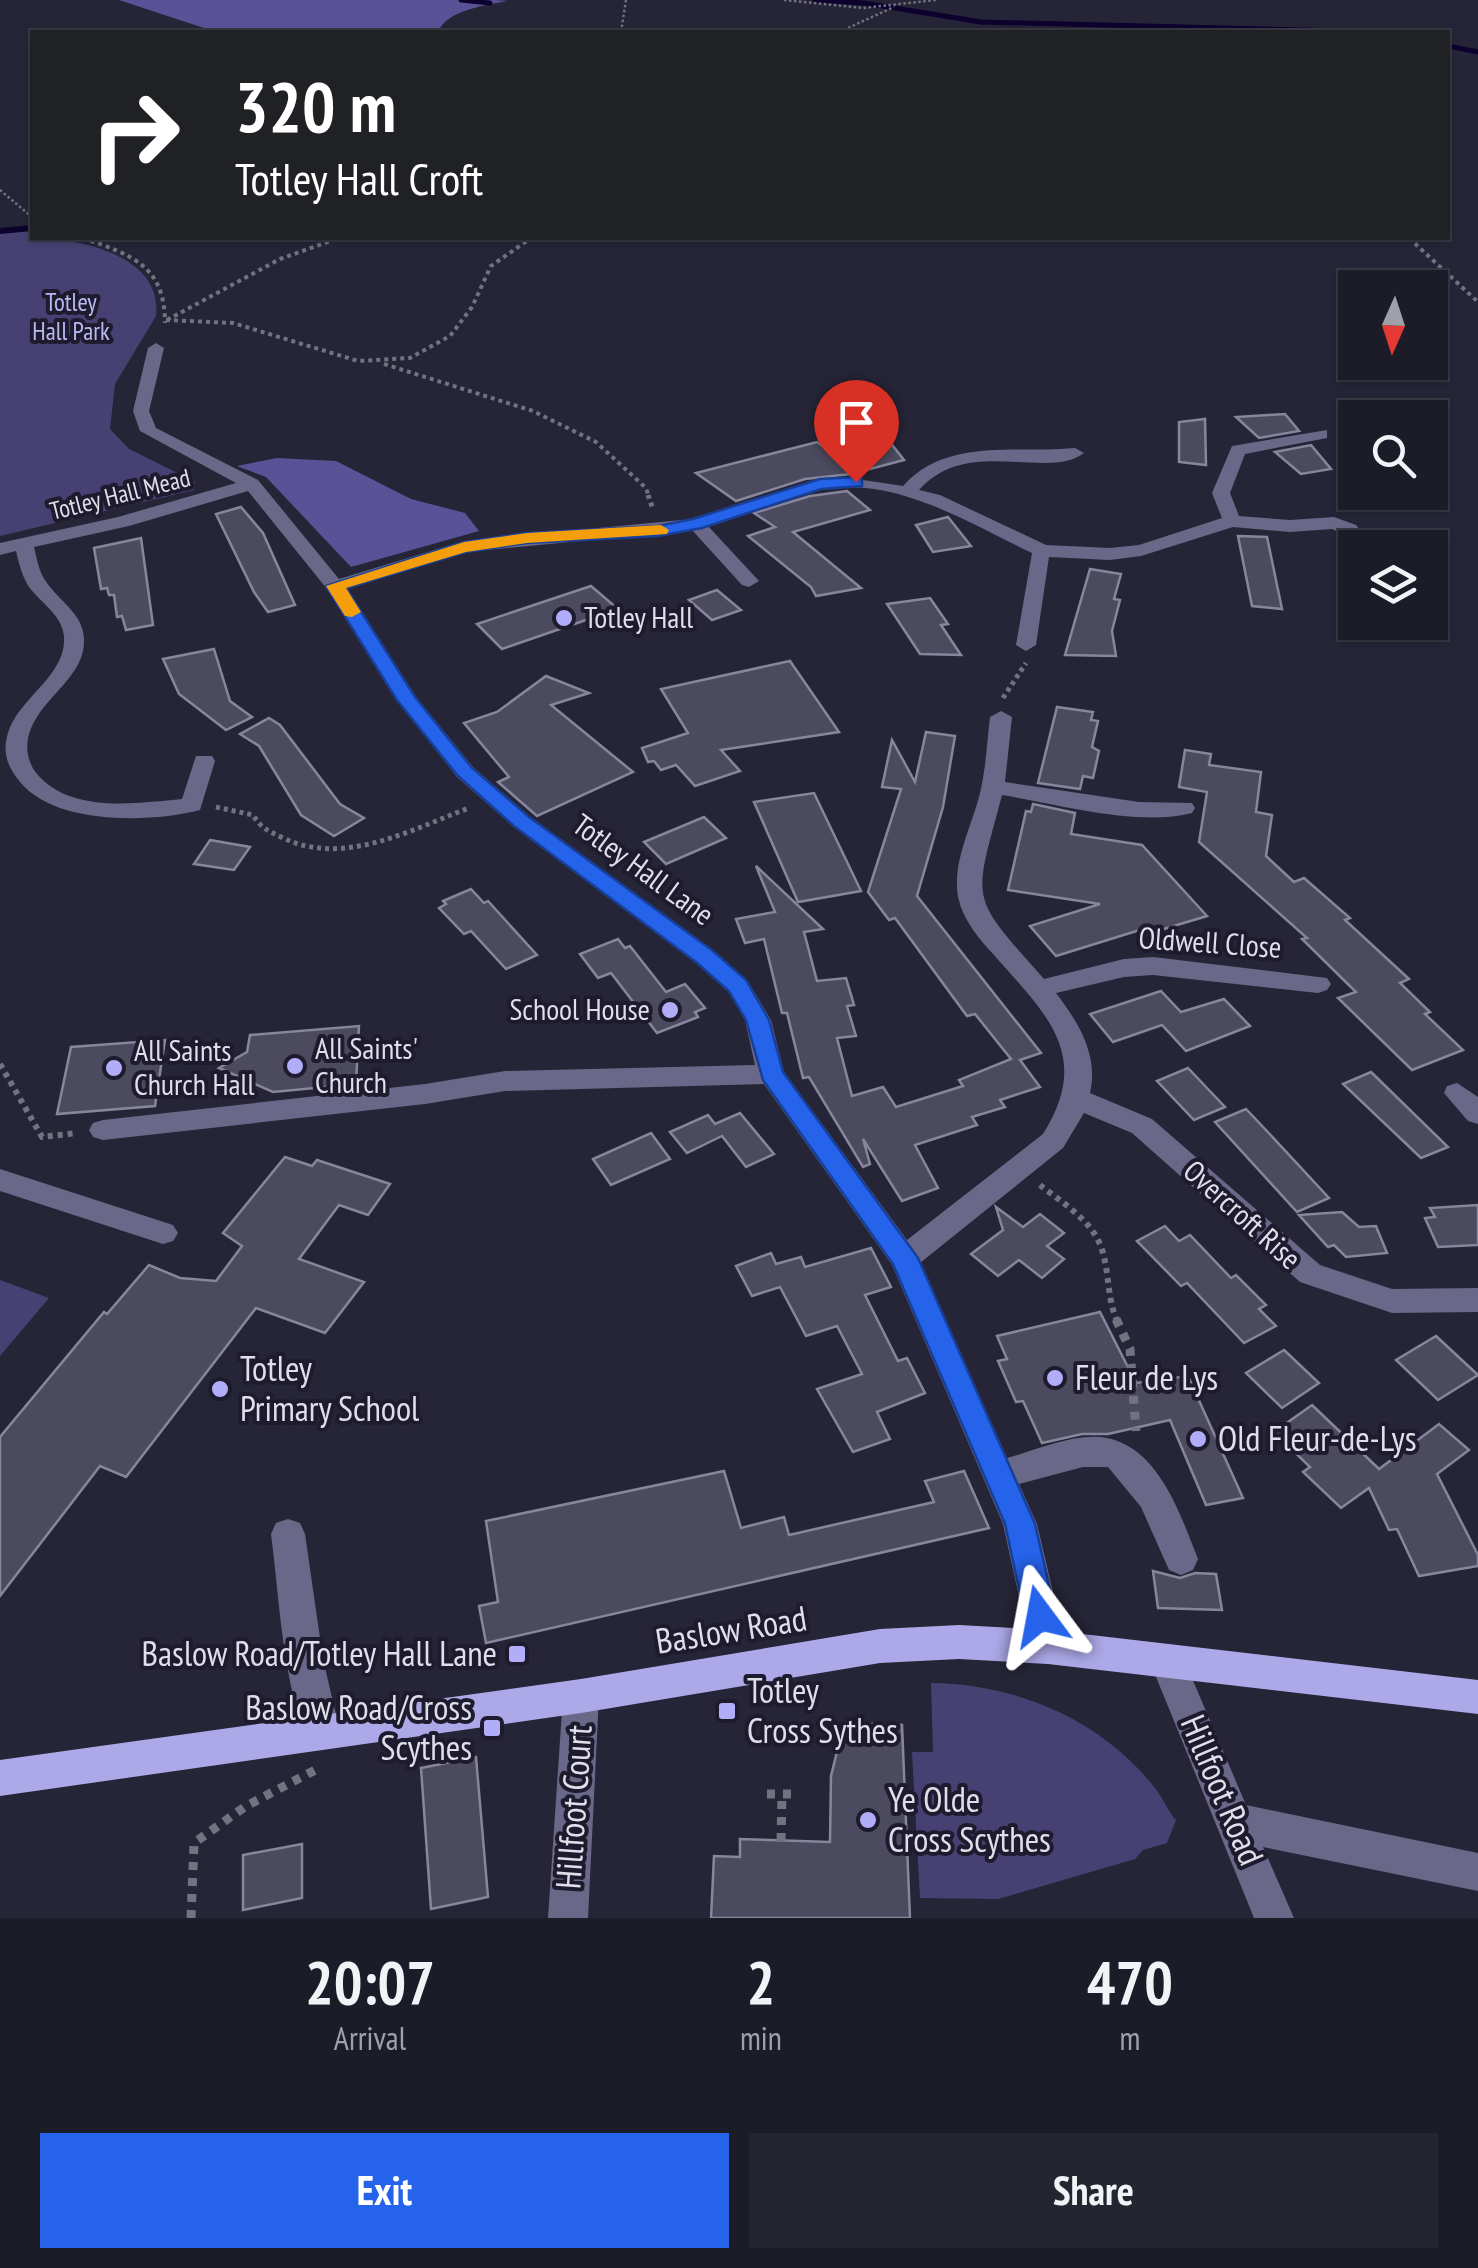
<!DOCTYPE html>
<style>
:root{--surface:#1c1c29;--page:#252531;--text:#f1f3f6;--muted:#a0a1a8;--line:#3a3a46;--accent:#2563eb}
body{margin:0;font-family:"PT Sans Narrow",sans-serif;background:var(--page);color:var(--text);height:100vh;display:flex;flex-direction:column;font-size:38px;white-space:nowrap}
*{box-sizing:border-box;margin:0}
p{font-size:32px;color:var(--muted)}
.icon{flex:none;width:55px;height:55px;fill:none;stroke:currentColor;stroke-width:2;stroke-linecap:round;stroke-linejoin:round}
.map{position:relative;height:1918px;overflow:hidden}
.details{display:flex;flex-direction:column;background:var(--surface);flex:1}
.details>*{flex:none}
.hud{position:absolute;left:30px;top:30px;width:1420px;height:210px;border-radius:0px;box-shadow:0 2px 8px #0004,0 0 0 2px var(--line);background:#202124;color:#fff;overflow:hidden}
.needle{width:65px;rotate:183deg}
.fabs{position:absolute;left:1338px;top:270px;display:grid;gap:20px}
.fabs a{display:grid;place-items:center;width:110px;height:110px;border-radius:0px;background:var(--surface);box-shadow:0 2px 8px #0004,0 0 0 2px var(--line);font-size:50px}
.pin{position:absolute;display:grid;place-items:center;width:85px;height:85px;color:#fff;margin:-102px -42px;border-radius:50% 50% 50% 0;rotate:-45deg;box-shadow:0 0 10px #0007}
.pin .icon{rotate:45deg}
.me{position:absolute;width:110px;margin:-55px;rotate:347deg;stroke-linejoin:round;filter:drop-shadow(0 0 8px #0008)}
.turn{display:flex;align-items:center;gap:35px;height:210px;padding:0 40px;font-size:45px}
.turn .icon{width:130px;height:130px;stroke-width:2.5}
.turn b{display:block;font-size:70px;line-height:85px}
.eta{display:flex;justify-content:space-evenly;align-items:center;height:170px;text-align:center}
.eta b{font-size:60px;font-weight:700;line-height:70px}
.cta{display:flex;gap:20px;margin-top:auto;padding:20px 40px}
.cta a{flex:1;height:115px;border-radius:0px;background:var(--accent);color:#fff;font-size:40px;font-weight:700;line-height:115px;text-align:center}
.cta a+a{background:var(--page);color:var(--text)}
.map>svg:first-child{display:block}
</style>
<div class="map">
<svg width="1478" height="1918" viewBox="0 0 1478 1918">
<rect width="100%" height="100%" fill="#262537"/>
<g fill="#474173">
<path d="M32 228V238C79 238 163 255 156 316L115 384 110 429 129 449 195 482 194 490 0 536V231Z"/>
<polygon points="0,1280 49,1298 0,1356"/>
<path d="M931 1683C1016 1684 1101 1719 1155 1788 1163 1798 1167 1810 1176 1820L1167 1843 1143 1850 1135 1859 998 1899 920 1898 912 1752H933Z"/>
</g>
<g fill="#5a5297">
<path d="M119 0H495L508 1C486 5 447 10 438 32H216Z"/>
<polygon points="277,458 336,461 411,499 465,513 479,531 351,567 266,477 237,466"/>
</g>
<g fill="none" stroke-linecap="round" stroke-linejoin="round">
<g stroke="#0d012e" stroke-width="5">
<polyline points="461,0 490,3"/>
<polyline points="815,0 864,3 981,22 1385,32"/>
<polyline points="1448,46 1478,52"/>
</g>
<polyline stroke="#0d012e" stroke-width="6" points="0,231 32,228"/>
</g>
<g fill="#4b4a5e" stroke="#87869d" stroke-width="2.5">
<polygon points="1285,414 1299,431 1259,438 1236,417"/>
<polygon points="1205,419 1206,465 1179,462 1179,422"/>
<polygon points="882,432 904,460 851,474 805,479 736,501 696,473 817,442 824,447"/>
<polygon points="1311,445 1331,469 1301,474 1275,452"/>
<polygon points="847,491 870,510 793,532 861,588 816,596 811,587 748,536 775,527 754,513 810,496"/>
<polygon points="241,507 263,533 295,605 268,612 254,592 216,514"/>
<polygon points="948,517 971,546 933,552 916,525"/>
<polygon points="1238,536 1267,537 1282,609 1252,606"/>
<polygon points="141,538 153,625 126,630 122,616 117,617 114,595 109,595 107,588 101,589 94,548"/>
<polygon points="1090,569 1121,574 1114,599 1120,600 1112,631 1116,656 1065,655"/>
<polygon points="591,586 618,609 502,649 477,624"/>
<polygon points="717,590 741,610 712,620 689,600"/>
<polygon points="930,598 948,624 941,625 961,655 920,654 887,604"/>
<polygon points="214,649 230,701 252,717 226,730 179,694 163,659"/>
<polygon points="790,661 839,732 721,750 740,771 695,786 676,765 661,770 654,761 648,762 642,748 688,733 661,689"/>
<polygon points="546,676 589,693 551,705 633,772 537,816 498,782 509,777 464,723 497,712"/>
<polygon points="1057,707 1093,712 1091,720 1098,721 1092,747 1099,751 1093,778 1083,776 1080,789 1038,783"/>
<polygon points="269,718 280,725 340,804 364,818 334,836 301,815 259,746 240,734"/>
<polygon points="926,732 955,736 943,807 917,896 1041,1053 1020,1060 1040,1087 1000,1100 1005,1107 972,1117 977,1125 915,1145 938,1188 902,1201 863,1139 870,1164 863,1167 809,1077 803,1078 787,1013 782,1013 764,939 745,943 736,919 775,912 756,866 823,929 804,932 817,981 846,978 854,1005 847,1006 856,1036 837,1038 852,1096 883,1087 896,1107 963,1086 959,1080 1011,1059 975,1014 967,1016 895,918 889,920 868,892 901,789 882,787 892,740 915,782"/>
<polygon points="1185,750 1211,754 1209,765 1261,772 1256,812 1272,815 1266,856 1294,882 1304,878 1350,918 1345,920 1409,979 1400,983 1430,1012 1425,1014 1463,1050 1412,1070 1338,998 1356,992 1302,939 1307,938 1199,842 1207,792 1179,787"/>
<polygon points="814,793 861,891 798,902 754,802"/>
<polygon points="1033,804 1075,813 1071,834 1142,845 1207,916 1147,934 1143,929 1056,956 1030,926 1100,904 1008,890 1026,811 1031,812"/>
<polygon points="704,817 726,838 666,864 644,842"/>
<polygon points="210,840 250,847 234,870 194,864"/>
<polygon points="471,889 484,903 488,901 537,955 506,969 471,931 464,934 439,908 446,904 443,901"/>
<polygon points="618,939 625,948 630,946 666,992 685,984 705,1008 695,1012 698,1017 657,1033 611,973 598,978 580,954"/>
<polygon points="1161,991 1181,1012 1224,999 1250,1026 1186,1051 1162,1025 1113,1042 1090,1014"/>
<polygon points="359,1026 356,1084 273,1092 219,1068 247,1052 250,1035"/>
<polygon points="165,1040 155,1106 57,1114 71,1047"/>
<polygon points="1188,1068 1207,1088 1225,1107 1194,1120 1157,1081"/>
<polygon points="1371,1072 1448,1147 1421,1158 1343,1084"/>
<polygon points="1246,1109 1266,1130 1329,1198 1297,1212 1215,1122"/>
<polygon points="740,1113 774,1154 746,1167 722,1136 687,1153 670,1132 708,1115 715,1124"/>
<polygon points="651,1133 670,1159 611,1185 593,1159"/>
<polygon points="285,1157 312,1166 317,1160 390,1184 368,1215 339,1205 299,1259 364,1282 325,1333 256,1308 126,1477 100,1466 0,1596 0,1437 104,1312 107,1314 149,1265 180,1278 216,1281 242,1246 223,1233"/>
<polygon points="1478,1205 1478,1245 1438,1247 1425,1218 1435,1217 1430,1208"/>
<polygon points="996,1207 1023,1227 1040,1214 1064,1233 1047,1246 1064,1259 1042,1278 1019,1260 998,1276 971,1254 1003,1230"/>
<polygon points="1342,1212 1359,1227 1376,1226 1387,1253 1346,1257 1334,1245 1328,1247 1299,1215"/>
<polygon points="1165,1226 1179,1241 1190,1235 1231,1278 1236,1275 1266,1305 1259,1309 1276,1326 1244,1343 1187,1283 1181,1286 1137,1241"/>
<polygon points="871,1248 891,1287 865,1295 898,1361 907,1358 925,1393 877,1412 890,1439 853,1452 817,1389 862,1374 837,1326 806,1336 780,1287 752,1296 736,1266 771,1253 776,1264 801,1257 805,1267"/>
<polygon points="1100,1312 1136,1383 1188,1376 1243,1498 1206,1505 1170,1420 1108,1434 1082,1434 1042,1443 1023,1401 1016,1402 998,1361 1007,1359 997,1336"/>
<polygon points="1436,1336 1478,1375 1438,1400 1396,1360"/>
<polygon points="1284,1350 1319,1383 1282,1408 1246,1373"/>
<polygon points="1312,1405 1379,1469 1439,1424 1469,1450 1437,1474 1478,1555 1478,1566 1419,1576 1397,1529 1389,1530 1369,1488 1341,1508 1303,1472 1310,1467 1274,1432"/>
<polygon points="724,1471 741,1528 784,1517 789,1535 934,1502 925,1481 964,1471 989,1528 486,1643 479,1606 498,1602 486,1521"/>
<polygon points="1153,1571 1180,1578 1195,1573 1216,1574 1222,1610 1158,1608"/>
<polygon points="844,1723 902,1725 910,1918 711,1918 714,1856 740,1857 740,1839 830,1842 831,1776"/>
<polygon points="476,1757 488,1897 431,1909 421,1768"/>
<polygon points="302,1844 302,1898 243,1910 243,1855"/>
</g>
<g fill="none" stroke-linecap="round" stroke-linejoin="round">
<g stroke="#727281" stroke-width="2.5" stroke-dasharray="2.5 2.5" stroke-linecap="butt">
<polyline points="784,0 863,8 936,0"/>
<polyline points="621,32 626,0"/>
<polyline points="839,32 894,7"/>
<polyline points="0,190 32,217"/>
</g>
<g stroke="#727281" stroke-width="4" stroke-dasharray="4 4" stroke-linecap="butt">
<path d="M83 238C131 255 165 265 165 323"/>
<polyline points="1409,238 1478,302"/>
<polyline points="166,320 233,323 358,361 410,358 450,336 472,307 491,266 531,238"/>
<polyline points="167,320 280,259 339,238"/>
<polyline points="384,364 533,411 596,442 646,488 649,497"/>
<polyline points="134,481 186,478"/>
</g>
<g stroke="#727281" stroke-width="5" stroke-dasharray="4 4" stroke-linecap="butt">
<polyline points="648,495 653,509"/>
<polyline points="1003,698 1026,663"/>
<path d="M216 807 253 815C261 828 268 831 283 838 344 867 410 830 469 808"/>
</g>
<g stroke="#727281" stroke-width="6" stroke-dasharray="5 5" stroke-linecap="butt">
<polyline points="0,1064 42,1137 77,1133"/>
<path d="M1040 1185C1060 1201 1088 1218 1099 1242 1110 1266 1106 1296 1117 1321"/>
</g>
<g stroke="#727281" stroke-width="9" stroke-dasharray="8 8" stroke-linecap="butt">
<polyline points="1116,1319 1130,1349 1136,1431"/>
<polyline points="767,1794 798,1794"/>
<polyline points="781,1841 782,1794"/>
<polyline points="191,1918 194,1843 246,1806 321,1767"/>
</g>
<g fill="#6a6888" fill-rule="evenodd">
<path d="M156 343 164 348 149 411 156 428 258 480 339 579 464 541 692 519 806 483 843 477 903 486C947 437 1016 454 1075 448L1084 453C1047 481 967 435 919 490L940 495 1046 545 1110 548 1139 545 1222 518 1212 493 1232 446 1327 430V438L1245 454 1230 493 1239 516 1290 520 1334 517 1356 525 1373 548 1355 549 1342 533 1332 529 1290 532 1233 527 1141 556 1110 560 1049 557 1036 645 1026 651 1016 645 1032 553C973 525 910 485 843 487 798 489 751 512 708 526L759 581 749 587 742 585 692 530 466 552 347 589 416 697 473 767 530 817 713 950 747 980 771 1020 784 1072 907 1240 1043 1134C1093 1055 1046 1014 994 955 979 939 963 920 958 897 952 862 972 826 980 793 986 768 987 742 990 717L1001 711 1012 717 1005 782 1139 802 1192 803 1195 808 1192 813C1138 827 1057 804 1002 795 973 905 968 893 1044 979L1124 959 1153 957 1327 978 1331 984 1327 990 1318 993 1153 975 1124 977 1056 993C1078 1022 1099 1055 1090 1093L1152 1119 1320 1265 1392 1289 1478 1288V1312L1392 1313 1300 1282 1132 1133 1084 1113 1063 1148 920 1263 1007 1458C1037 1450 1076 1432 1107 1438 1159 1448 1181 1516 1198 1559L1193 1570 1181 1575 1169 1570 1141 1507 1108 1467H1083L1019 1484 1037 1524 1066 1647 1060 1659 1048 1664 1036 1659 1030 1647 1003 1524 892 1265 764 1084 505 1091 425 1104 103 1140 93 1137 89 1130 93 1123 103 1120 425 1084 505 1071 755 1065 745 1020 729 992 695 962 514 827 457 777 400 704 327 589 248 491 129 526 34 547C37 559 39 573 47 583 60 602 84 614 84 640 85 672 52 692 37 717 25 735 23 757 37 774 71 814 136 803 182 799L196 756H212L215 761 200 810C150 823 55 825 20 782 7 766 2 752 8 733 19 697 67 676 64 636 62 615 40 602 29 587 22 576 19 564 16 551L0 555V543L118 517 236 483 140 431 133 411 148 348Z"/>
<polygon points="1457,1083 1478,1097 1478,1124 1468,1121 1444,1093 1447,1086"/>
<polygon points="0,1169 173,1225 178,1233 173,1241 163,1244 0,1191"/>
<path d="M288 1519 300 1523 305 1534 323 1659 340 1732 335 1745 322 1750 309 1745C282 1680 280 1603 271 1534L276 1523Z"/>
<polygon points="1168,1645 1180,1650 1246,1805 1478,1853 1478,1891 1263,1847 1294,1918 1254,1918 1150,1662 1156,1650"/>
<polygon points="581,1679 594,1684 599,1696 588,1918 548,1918 563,1696 568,1684"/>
</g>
<polygon fill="#ada9e9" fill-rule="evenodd" points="959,1625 1048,1630 1478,1680 1478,1714 1048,1664 959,1659 880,1663 581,1713 0,1796 0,1760 581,1679 880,1629"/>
</g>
<polygon fill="#2563eb" stroke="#184099" stroke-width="2.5" points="856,477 862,479 862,486 821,489 702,528 658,536 527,543 466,552 346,588 415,697 472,768 529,817 713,951 746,980 769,1020 783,1072 918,1258 1035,1524 1056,1616 1052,1627 1040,1631 1029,1627 1025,1616 1005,1524 893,1264 763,1080 746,1020 729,991 696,962 514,826 458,776 397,700 326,586 464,542 527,533 658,526 693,519 820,479"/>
<polygon fill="#f59e0b" points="661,525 669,530 667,534 527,543 466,552 346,588 361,612 352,617 345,616 326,586 464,542 527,533"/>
<g fill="#b2adf9" stroke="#1d1b2d" stroke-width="4">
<circle cx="564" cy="618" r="10"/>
<circle cx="670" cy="1010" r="10"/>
<circle cx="295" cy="1066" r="10"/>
<circle cx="114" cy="1068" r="10"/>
<circle cx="1055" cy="1378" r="10"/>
<circle cx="220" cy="1389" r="10"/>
<circle cx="1198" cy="1439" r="10"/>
<rect x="507" y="1644" width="20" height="20" rx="5"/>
<rect x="717" y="1701" width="20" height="20" rx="5"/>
<rect x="482" y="1718" width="20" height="20" rx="5"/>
<circle cx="868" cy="1820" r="10"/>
</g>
<g text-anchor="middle" stroke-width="8" stroke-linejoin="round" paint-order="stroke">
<g font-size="25" fill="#bbb7f2" stroke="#1d1b2d">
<text x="71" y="311">Totley<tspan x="71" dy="29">Hall Park</tspan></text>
</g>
<g font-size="25" fill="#dfdfeb" stroke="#1d1b2d">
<text transform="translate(120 494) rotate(-14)" y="9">Totley Hall Mead</text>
</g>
<g font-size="30" fill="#dfdfeb" stroke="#1d1b2d" text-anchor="start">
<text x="584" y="628">Totley Hall</text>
<text x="650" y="1020" text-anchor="end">School House</text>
<text x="315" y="1059">All Saints'<tspan x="315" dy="34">Church</tspan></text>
<text x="134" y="1061">All Saints<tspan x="134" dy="34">Church Hall</tspan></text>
</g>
<g font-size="30" fill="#dfdfeb" stroke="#1d1b2d">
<text transform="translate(643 870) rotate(36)" y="10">Totley Hall Lane</text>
<text transform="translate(1210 943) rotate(4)" y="10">Oldwell Close</text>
<text transform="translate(1242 1215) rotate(42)" y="10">Overcroft Rise</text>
</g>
<g font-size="35" fill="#dfdfeb" stroke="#1d1b2d" text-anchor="start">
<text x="240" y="1381">Totley<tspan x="240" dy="40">Primary School</tspan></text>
<text x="1075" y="1390">Fleur de Lys</text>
<text x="1218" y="1451">Old Fleur-de-Lys</text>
<text x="497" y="1666" text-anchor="end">Baslow Road/Totley Hall Lane</text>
<text x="747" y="1703">Totley<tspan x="747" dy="40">Cross Sythes</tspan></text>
<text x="472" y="1720" text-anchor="end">Baslow Road/Cross<tspan x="472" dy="40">Scythes</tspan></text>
<text x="888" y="1812">Ye Olde<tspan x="888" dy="40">Cross Scythes</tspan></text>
</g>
<g font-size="35" fill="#dfdfeb" stroke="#1d1b2d">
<text transform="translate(731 1630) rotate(-9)" y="12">Baslow Road</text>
<text transform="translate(1222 1790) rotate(67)" y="12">Hillfoot Road</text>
<text transform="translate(574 1807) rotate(-86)" y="12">Hillfoot Court</text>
</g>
</g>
</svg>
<div class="fabs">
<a><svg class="needle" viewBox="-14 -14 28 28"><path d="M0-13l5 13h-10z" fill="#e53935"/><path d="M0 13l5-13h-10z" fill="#a0a1a8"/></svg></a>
<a><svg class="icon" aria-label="search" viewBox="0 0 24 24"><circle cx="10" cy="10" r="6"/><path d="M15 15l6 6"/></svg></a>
<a><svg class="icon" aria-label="layers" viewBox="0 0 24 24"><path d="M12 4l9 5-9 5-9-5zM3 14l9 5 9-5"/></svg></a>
</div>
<div class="pin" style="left:856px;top:482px;background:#d93025"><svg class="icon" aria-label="arrive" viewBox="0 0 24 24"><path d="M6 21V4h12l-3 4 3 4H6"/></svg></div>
<svg class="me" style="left:1040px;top:1616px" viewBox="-20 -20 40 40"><path d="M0-17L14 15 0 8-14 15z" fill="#2563eb" stroke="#fff" stroke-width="4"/></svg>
<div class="hud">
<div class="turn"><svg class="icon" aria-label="right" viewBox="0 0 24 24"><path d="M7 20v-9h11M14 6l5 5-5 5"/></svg><div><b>320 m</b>Totley Hall Croft</div></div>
</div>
</div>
<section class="details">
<div class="eta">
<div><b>20:07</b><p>Arrival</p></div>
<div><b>2</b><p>min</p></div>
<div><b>470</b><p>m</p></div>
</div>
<div class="cta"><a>Exit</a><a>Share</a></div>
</section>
